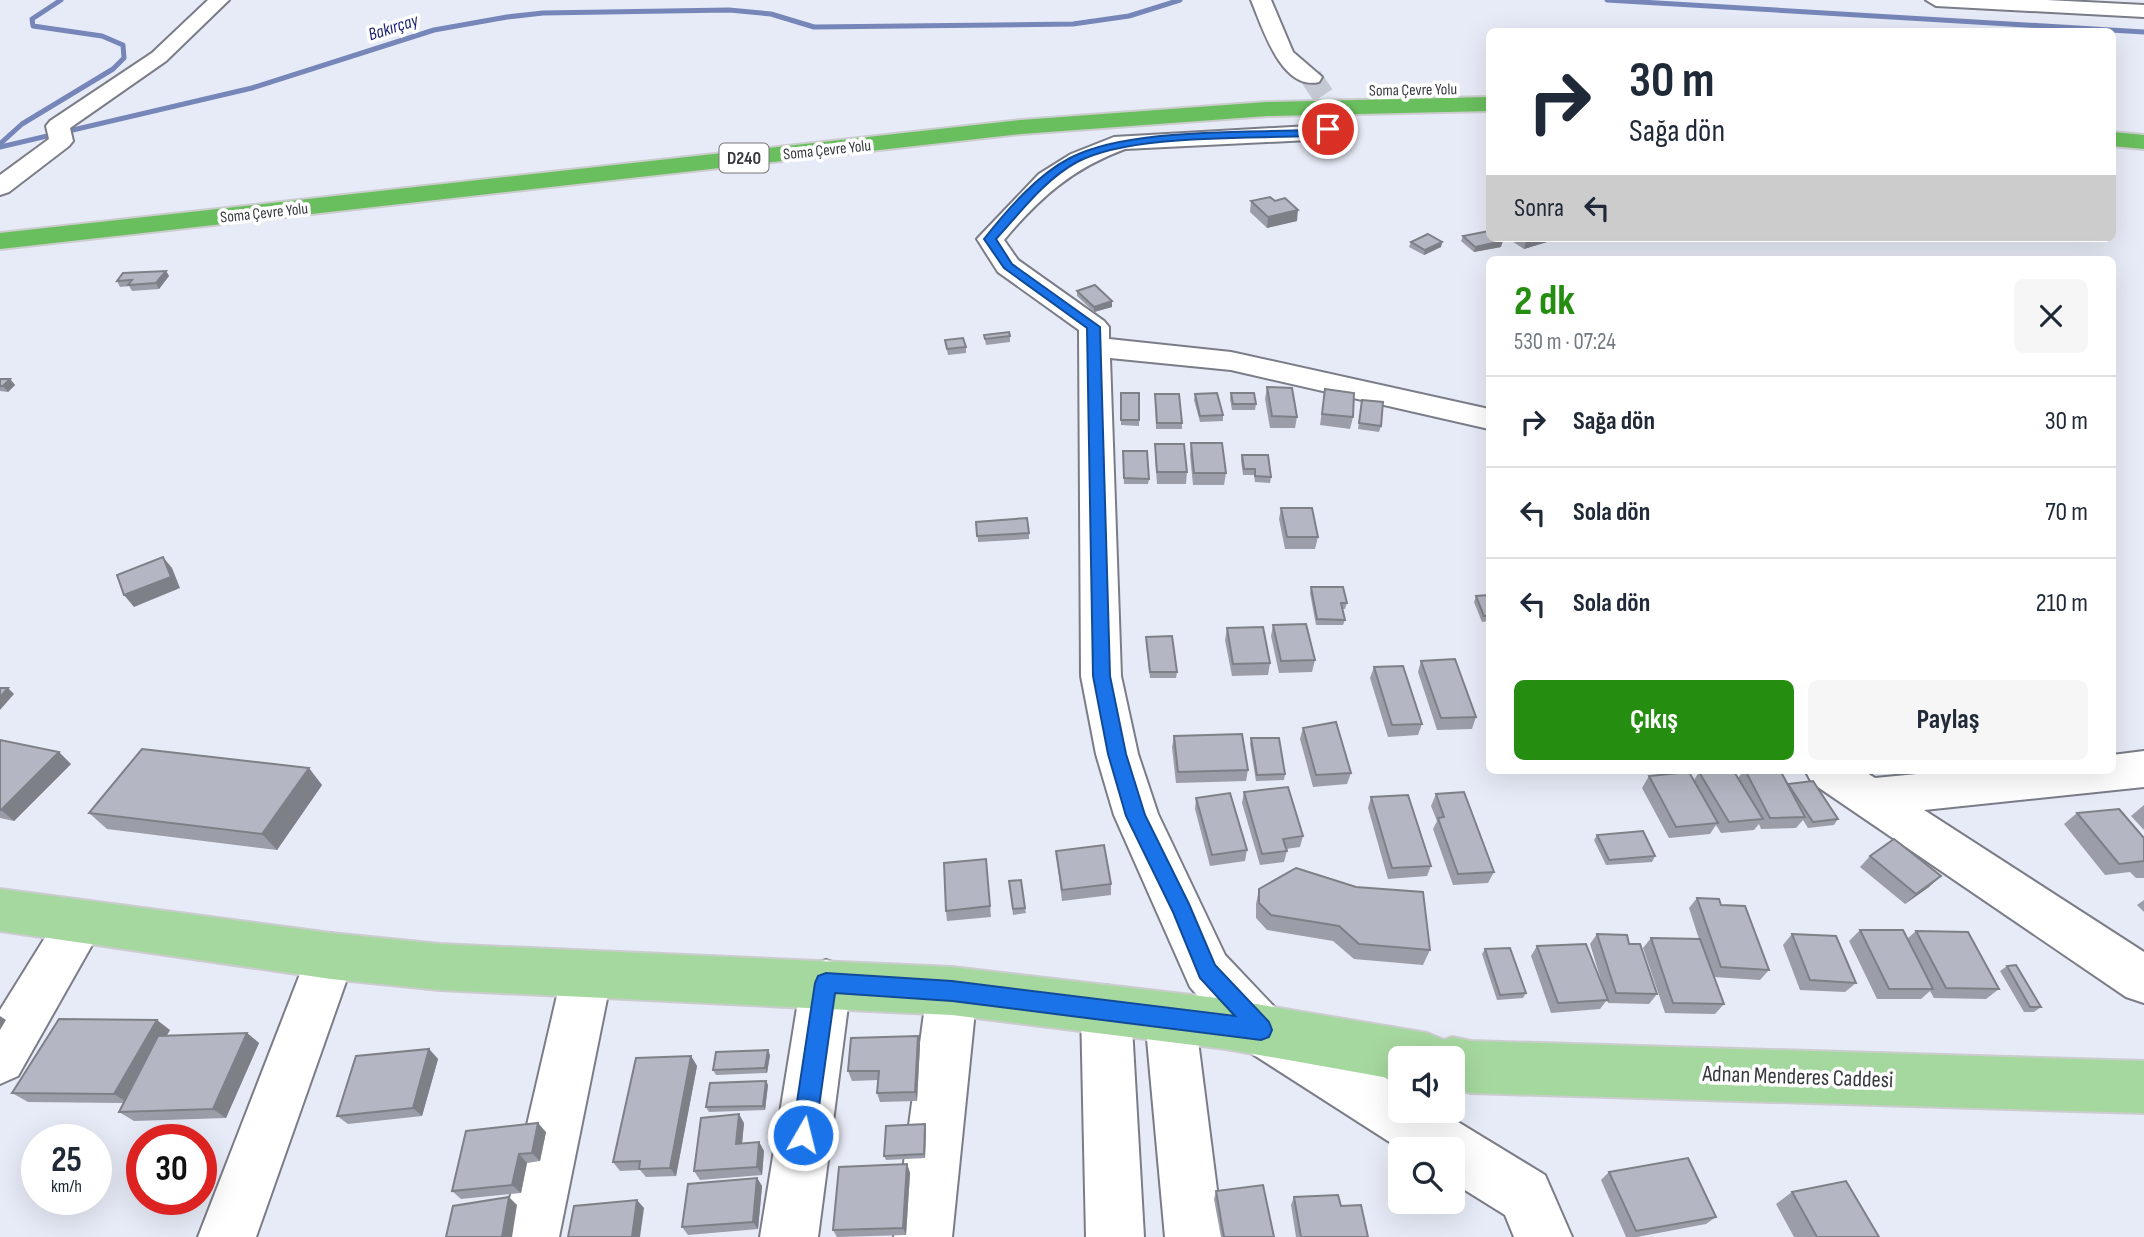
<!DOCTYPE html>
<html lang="tr">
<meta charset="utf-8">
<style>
:root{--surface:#fff;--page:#f6f6f7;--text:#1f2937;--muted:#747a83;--line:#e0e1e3;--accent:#258e10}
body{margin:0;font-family:"Sofia Sans Condensed",sans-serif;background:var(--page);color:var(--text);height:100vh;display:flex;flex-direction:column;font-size:26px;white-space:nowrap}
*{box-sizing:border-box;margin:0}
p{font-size:23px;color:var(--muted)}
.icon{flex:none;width:38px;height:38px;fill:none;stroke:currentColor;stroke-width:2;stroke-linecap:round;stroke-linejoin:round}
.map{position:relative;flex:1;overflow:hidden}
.drawer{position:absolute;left:1486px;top:256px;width:630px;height:518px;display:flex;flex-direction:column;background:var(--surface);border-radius:10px;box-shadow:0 7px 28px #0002}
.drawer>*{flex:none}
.hud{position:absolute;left:1486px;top:28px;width:630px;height:214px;border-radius:10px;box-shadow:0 7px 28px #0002;background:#fff;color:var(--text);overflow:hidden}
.fabs{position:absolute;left:1388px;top:1046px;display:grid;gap:14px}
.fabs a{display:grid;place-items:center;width:77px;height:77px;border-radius:10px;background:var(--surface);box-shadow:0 7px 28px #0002;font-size:35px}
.speed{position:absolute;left:21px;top:1124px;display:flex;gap:14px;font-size:35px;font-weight:700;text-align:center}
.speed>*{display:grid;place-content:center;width:91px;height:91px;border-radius:50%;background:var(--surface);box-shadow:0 7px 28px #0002;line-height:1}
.speed small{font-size:18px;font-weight:400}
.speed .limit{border:10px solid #d22;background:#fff;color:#111}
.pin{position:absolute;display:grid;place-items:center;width:60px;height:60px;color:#fff;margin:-30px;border:4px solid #fff;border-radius:50%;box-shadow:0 2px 7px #0007}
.me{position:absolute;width:77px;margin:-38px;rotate:8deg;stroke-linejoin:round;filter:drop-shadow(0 0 5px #0008)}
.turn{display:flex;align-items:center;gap:24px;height:147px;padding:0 28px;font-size:32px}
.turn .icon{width:91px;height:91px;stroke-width:2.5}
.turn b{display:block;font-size:49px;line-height:60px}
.then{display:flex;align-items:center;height:66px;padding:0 28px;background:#0003;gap:14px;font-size:26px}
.round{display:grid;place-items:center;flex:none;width:74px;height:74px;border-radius:10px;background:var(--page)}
.headline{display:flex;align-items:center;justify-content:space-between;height:119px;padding:0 28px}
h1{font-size:42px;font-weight:700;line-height:52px;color:var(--accent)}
.cta{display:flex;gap:14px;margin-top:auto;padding:14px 28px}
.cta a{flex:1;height:80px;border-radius:10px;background:var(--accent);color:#fff;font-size:28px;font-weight:700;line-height:80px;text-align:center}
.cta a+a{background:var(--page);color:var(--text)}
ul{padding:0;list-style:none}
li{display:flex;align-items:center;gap:21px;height:91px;padding:0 28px;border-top:2px solid var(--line)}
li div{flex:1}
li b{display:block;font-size:26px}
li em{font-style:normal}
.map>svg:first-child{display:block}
</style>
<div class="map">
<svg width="2144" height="1237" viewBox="0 0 2144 1237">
<rect width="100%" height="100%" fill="#e7ebf7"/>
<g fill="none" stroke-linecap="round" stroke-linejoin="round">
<g stroke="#7686b9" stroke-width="5">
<polyline points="1607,0 2144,32"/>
<polyline points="0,144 22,124 113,69 124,58 123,45 102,36 33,26 32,19 61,0"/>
<polyline points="0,147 252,88 434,30 507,17 543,13 729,10 771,14 814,27 1073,24 1129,16 1180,0"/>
</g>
<polyline stroke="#c4c8d2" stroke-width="22" stroke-dasharray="22 11" stroke-linecap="butt" points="1311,77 1338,118"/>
<g stroke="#7a7d88" stroke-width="4">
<g id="minor">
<polygon points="208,0 229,0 166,61 70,128 73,141 69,146 9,192 0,195 0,175 49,139 46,126 50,121 152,53"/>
<path d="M1251 0H1271L1293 52 1322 77 1319 82C1281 91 1262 26 1251 0Z"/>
<polygon points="1926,0 2047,0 2144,5 2144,17 1936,6"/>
<path d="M1338 111 1346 113 1350 118 1336 134 1309 140 1125 149C1073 168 1039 198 1004 240L1018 260 1104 321 1109 327V339L1231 352 1489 409V429L1231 370 1110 358 1121 676 1138 754 1158 814 1225 955 1279 1012 1400 1087V1111H1440L1545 1175 1572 1237H1514L1505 1215 1452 1182V1150H1402L1243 1048 1190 987 1114 815 1096 754 1081 676 1079 330 998 272 977 239 1039 174 1071 154 1114 137 1309 126C1321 123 1326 114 1338 111Z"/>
<polygon points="2144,751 2144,787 1924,810 2144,952 2144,1003 2126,997 1812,783 1805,770 1862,770 1875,778 1958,770 2112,770 2112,755"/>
<polygon points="81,900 98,907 105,922 18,1076 0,1084 0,1010 64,907"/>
<polygon points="331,933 348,940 355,956 256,1237 198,1237 307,956 314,940"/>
<polygon points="587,951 604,958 612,974 559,1237 501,1237 562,974 570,958"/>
<polygon points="826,960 844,966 851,983 818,1237 760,1237 801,983 808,966"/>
<polygon points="952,967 970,974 977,991 952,1237 894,1237 927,991 934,974"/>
<polygon points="1106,985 1124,992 1131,1009 1144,1237 1086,1237 1081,1009 1088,992"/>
<polygon points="1170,993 1188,1000 1195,1017 1223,1237 1165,1237 1145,1017 1152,1000"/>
</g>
</g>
<g stroke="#cbcccd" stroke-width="4">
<polygon id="major" points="0,889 331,933 440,944 952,967 1226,999 1427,1033 1444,1040 1452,1037 1471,1041 2144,1061 2144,1113 1471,1093 1452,1089 1452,1059 1400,1059 1400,1080 1226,1049 952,1015 440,990 331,979 0,931"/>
</g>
<g stroke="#cbcccd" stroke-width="4">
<g id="highway">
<polygon points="1489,97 1489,111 1267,116 1021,134 0,249 0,233 1021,120 1267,102"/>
<polygon points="2112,132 2144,135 2144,149 2112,146"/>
</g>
</g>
<use href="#minor" fill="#fff" fill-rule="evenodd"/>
<use href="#major" fill="#a5d89e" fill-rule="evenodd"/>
<use href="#highway" fill="#69be5d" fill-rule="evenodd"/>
</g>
<g fill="#9b9da8">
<polygon points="1251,201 1297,221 1267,228 1250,212"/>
<polygon points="1463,236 1501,247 1474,252 1461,241"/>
<polygon points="1507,238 1548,238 1547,242 1524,249"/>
<polygon points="1411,242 1442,242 1441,247 1424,255 1409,247"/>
<polygon points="166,271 169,276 159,289 132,291 129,286 120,287 117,281"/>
<polygon points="1077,291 1112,307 1094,312 1077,296"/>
<polygon points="984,335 1010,336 1010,342 986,345"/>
<polygon points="945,340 966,347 966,353 948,355"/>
<polygon points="0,379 10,379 15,385 8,392 0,391"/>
<polygon points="1267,387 1297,417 1295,428 1270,428 1265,399"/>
<polygon points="1325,389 1353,417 1350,429 1320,425"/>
<polygon points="1121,393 1139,393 1139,426 1121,425"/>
<polygon points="1231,393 1256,404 1255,410 1232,410 1230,399"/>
<polygon points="1155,394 1182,423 1182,429 1156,429"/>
<polygon points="1195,394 1223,415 1223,421 1200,422 1194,400"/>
<polygon points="1362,400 1381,426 1379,432 1358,429"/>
<polygon points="1191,443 1226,473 1224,485 1193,485 1190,455"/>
<polygon points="1155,444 1187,472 1186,484 1157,484 1155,456"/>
<polygon points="1242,455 1271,477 1270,483 1255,482 1254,475 1243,475 1241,460"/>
<polygon points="1123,457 1149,479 1148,484 1124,484"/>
<polygon points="1281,508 1318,537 1315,549 1285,549 1279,519"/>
<polygon points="976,522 1029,533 1029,539 978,542"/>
<polygon points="1311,587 1347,603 1345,609 1343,609 1345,620 1343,625 1316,625 1310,593"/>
<polygon points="1489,595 1489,621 1482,622 1474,602 1476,596"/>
<polygon points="1273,625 1315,660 1312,672 1279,673 1271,636"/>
<polygon points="1227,628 1270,663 1268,675 1232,676 1225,640"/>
<polygon points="1146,637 1177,672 1176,678 1150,678 1146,643"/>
<polygon points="1421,661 1476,717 1472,729 1437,730 1418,672"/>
<polygon points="1374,667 1422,724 1418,735 1388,737 1370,678"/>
<polygon points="1303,728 1351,773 1347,784 1313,787 1300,739"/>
<polygon points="1174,736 1248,770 1246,781 1176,783 1172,747"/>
<polygon points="1251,738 1285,774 1284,780 1256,781 1250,744"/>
<polygon points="0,740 71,764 14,821 0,818"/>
<polygon points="1744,770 1780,770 1787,784 1838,819 1834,825 1808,828 1803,820 1796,828 1761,829 1759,824 1754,830 1721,833 1716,825 1710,834 1669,838 1642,788 1649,776 1694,780 1699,772 1738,778"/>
<polygon points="322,785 277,850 107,829 89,813"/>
<polygon points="1244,792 1303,836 1300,847 1286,849 1287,851 1284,862 1260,865 1242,803"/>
<polygon points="1436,794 1494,872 1488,883 1453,885 1433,829 1437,821 1431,806"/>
<polygon points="1371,797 1431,866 1427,876 1388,879 1368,808"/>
<polygon points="1196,798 1247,850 1245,861 1210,866 1195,809"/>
<polygon points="2144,805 2144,830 2131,816"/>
<polygon points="2077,813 2144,838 2144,878 2136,878 2130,872 2105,875 2064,824"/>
<polygon points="1597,835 1655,856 1652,862 1606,865 1594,840"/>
<polygon points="1056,851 1111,884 1111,895 1062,901 1057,861"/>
<polygon points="1870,856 1929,887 1905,904 1860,867"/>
<polygon points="986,859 991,917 947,921 946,911"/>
<polygon points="1009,881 1025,908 1026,913 1013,915"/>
<polygon points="1259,889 1430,950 1423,965 1354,959 1333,941 1267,930 1256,918 1256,904"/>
<polygon points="1697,898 1721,905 1769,970 1760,980 1714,977 1724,1004 1715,1014 1665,1013 1643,948 1651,938 1699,939 1689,908"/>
<polygon points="2144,900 2144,912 2137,905"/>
<polygon points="1860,930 1907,939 1916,931 1999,989 1986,999 1934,998 1930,991 1921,999 1877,999 1849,941"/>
<polygon points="1597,934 1629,944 1657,994 1649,1004 1608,1003 1607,1000 1600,1009 1551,1013 1531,956 1537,946 1604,990 1590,944"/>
<polygon points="1792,934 1856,983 1845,992 1800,990 1783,945"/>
<polygon points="1485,949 1526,993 1523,998 1497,1000 1482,954"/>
<polygon points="2007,966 2041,1007 2034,1012 2024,1012 2000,971"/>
<polygon points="170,1030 166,1036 247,1033 259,1043 226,1118 134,1121 119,1112 124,1103 28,1102 12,1093"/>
<polygon points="918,1036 920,1045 917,1101 880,1102 877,1093 878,1080 852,1081 848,1071"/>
<polygon points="429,1049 438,1059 422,1116 348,1124 337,1116"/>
<polygon points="770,1055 767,1073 716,1075 713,1070"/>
<polygon points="691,1056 697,1066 676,1176 646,1177 640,1170 620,1171 613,1162"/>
<polygon points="766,1081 768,1085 765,1110 709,1112 706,1107"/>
<polygon points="744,1123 742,1144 759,1142 764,1151 762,1175 700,1180 694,1171"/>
<polygon points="926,1129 925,1158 886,1160 884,1156"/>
<polygon points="546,1132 540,1161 527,1163 521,1193 461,1199 452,1191"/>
<polygon points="907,1164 910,1173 906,1235 837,1237 833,1230"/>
<polygon points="1609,1172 1716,1217 1706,1224 1637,1237 1626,1237 1601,1180"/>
<polygon points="757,1178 762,1186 758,1229 688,1235 682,1227"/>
<polygon points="1216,1191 1274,1237 1221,1237 1214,1199"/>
<polygon points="1792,1192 1879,1237 1794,1237 1776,1204"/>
<polygon points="1294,1197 1368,1237 1296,1237 1291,1205"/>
</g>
<g fill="#7e8088">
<polygon points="1298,210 1297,221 1267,228 1268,217"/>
<polygon points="1527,238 1548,238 1547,242 1524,249"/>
<polygon points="1503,241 1501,247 1474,252 1475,247"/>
<polygon points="1442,242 1441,247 1424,255 1425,250"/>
<polygon points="166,271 169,276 159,289 156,283"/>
<polygon points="1112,301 1112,307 1094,312 1094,307"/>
<polygon points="10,379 15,385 8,392 3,386"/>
<polygon points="163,557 172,568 180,588 134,607 124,595"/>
<polygon points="8,688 14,694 0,710 0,697"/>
<polygon points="59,752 71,764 14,821 1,810"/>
<polygon points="309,768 322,785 277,850 262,834"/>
<polygon points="1941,876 1929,887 1905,904 1916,894"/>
<polygon points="0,1016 6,1020 0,1030"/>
<polygon points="157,1020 170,1030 128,1103 114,1094"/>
<polygon points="247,1033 259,1043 226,1118 213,1109"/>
<polygon points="918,1036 920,1045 917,1101 915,1092"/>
<polygon points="429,1049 438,1059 422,1116 413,1108"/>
<polygon points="768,1050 770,1055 767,1073 765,1068"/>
<polygon points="691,1056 697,1066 676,1176 670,1168"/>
<polygon points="766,1081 768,1085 765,1110 763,1106"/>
<polygon points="739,1114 744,1123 741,1153 736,1144"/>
<polygon points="538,1123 546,1132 540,1161 532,1153"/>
<polygon points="925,1124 926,1129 925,1158 924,1154"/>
<polygon points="759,1142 764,1151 762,1175 757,1167"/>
<polygon points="519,1154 527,1163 521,1193 512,1185"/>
<polygon points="907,1164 910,1173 906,1235 903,1228"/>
<polygon points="757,1178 762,1186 758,1229 753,1222"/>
<polygon points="509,1197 517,1205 512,1237 502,1237"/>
<polygon points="637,1200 644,1208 640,1237 632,1237"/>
</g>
<g fill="#b4b7c3" stroke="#7e8088" stroke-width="2">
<polygon points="1270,197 1275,201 1285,198 1298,210 1268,217 1251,201"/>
<polygon points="1489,231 1489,238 1499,238 1503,241 1475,247 1463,236"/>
<polygon points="1428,234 1442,242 1425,250 1411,242"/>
<polygon points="166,271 156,283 128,285 132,280 117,281 123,273"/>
<polygon points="1095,285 1112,301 1094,307 1077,291"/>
<polygon points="1009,332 1010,336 985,339 984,335"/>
<polygon points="963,338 966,347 947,349 945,340"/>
<polygon points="0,379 10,379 3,386 0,386"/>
<polygon points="1267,387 1292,388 1297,417 1272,416"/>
<polygon points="1325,389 1354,393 1353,417 1322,414"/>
<rect x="1121" y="393" width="18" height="27"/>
<polygon points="1217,393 1223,415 1200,416 1195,394"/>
<polygon points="1231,393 1254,393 1256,404 1233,404"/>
<polygon points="1155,394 1179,394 1182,423 1157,423"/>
<polygon points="1362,400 1383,402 1381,426 1359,423"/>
<polygon points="1191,443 1222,443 1226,473 1194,473"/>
<polygon points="1155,444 1184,444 1187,472 1157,472"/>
<polygon points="1123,451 1147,451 1149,479 1124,478"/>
<polygon points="1242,455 1268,455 1271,477 1255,476 1255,469 1244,469"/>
<polygon points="1281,508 1312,508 1318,537 1287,537"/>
<polygon points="1027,518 1029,533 977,536 976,522"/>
<polygon points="163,557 171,577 124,595 117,575"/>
<polygon points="1311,587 1343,587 1347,603 1341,603 1345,620 1317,619"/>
<polygon points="1489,595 1489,616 1484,616 1476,596"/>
<polygon points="1306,624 1315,660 1281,661 1273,625"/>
<polygon points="1263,627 1270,663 1233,664 1227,628"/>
<polygon points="1172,636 1177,672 1150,672 1146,637"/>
<polygon points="1455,659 1476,717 1441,718 1421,661"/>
<polygon points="1403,666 1422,724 1392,725 1374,667"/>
<polygon points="0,688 8,688 0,697"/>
<polygon points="1336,722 1351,773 1316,775 1303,728"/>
<polygon points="1242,734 1248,770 1178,772 1174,736"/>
<polygon points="1251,738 1279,738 1285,774 1257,775"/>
<polygon points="0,740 59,752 1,810 0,810"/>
<polygon points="142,749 309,768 262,834 89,813"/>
<polygon points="1718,770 1733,770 1763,819 1729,822 1699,772"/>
<polygon points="1745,770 1780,770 1805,817 1770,818"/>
<polygon points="1689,772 1718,823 1676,827 1649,776"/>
<polygon points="1813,781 1838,819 1813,822 1788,784"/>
<polygon points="1288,787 1303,836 1283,839 1287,851 1262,854 1244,792"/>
<polygon points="1464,792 1494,872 1458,874 1438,818 1444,817 1436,794"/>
<polygon points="1230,793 1247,850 1212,855 1196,798"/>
<polygon points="1408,795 1431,866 1392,868 1371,797"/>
<polygon points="2119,809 2144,838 2144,861 2119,864 2077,813"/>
<polygon points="1643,831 1655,856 1609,860 1597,835"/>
<polygon points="1894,839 1941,876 1916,894 1870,856"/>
<polygon points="1104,845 1111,884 1062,890 1056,851"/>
<polygon points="986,859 990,906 946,911 944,863"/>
<polygon points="1296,868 1356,887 1423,892 1430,950 1359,944 1339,926 1271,915 1259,903 1259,889"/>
<polygon points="1021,880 1025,908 1013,909 1009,881"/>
<polygon points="1697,898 1719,899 1721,905 1745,906 1769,970 1721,967"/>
<polygon points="1860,930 1903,930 1933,989 1889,989"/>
<polygon points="1916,931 1968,932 1999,989 1946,988"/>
<polygon points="1597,934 1627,935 1629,944 1640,944 1657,994 1616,993"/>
<polygon points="1792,934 1836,936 1856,983 1810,980"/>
<polygon points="1651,938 1700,939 1724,1004 1673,1003"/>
<polygon points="1586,944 1608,1000 1558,1003 1537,946"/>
<polygon points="1510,948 1526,993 1500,995 1485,949"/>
<polygon points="2016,965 2041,1007 2030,1007 2007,966"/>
<polygon points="59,1019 157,1020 114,1094 12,1093"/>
<polygon points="247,1033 213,1109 119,1112 158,1036"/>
<polygon points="918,1036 915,1092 877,1093 879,1071 848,1071 851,1038"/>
<polygon points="429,1049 413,1108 337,1116 356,1056"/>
<polygon points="768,1050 765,1068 713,1070 716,1052"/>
<polygon points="691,1056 670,1168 639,1169 640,1161 613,1162 636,1058"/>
<polygon points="766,1081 763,1106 706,1107 710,1083"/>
<polygon points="739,1114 736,1144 759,1142 757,1167 694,1171 701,1118"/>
<polygon points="538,1123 532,1153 519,1154 512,1185 452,1191 466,1131"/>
<polygon points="925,1124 924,1154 884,1156 886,1126"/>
<polygon points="1688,1158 1716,1217 1636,1231 1609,1172"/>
<polygon points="907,1164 903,1228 833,1230 839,1167"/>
<polygon points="757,1178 753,1222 682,1227 688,1184"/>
<polygon points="1846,1181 1879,1237 1817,1237 1792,1192"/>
<polygon points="1263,1185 1274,1237 1224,1237 1216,1191"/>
<polygon points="1338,1195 1341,1206 1361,1205 1368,1237 1301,1237 1294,1197"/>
<polygon points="509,1197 502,1237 446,1237 453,1206"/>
<polygon points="637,1200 632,1237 568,1237 574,1206"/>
</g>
<path fill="#1a73e8" stroke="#114b97" stroke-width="2" d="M1328 126 1332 131 1309 136C1246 139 1130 134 1077 162 1044 180 1020 213 996 239L1012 264 1100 327 1110 676 1126 754 1145 815 1189 904 1215 965 1269 1022 1272 1030 1269 1037 1261 1040 952 1001 835 993 815 1135 811 1143 803 1147 795 1143 792 1135 815 983 818 976 826 973 952 981 1235 1016 1200 978 1173 912 1126 816 1108 754 1093 676 1087 328 1004 268 984 239C1007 210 1037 175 1070 158 1128 128 1242 133 1309 130Z"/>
<g text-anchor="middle" stroke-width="7" stroke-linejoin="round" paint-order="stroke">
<g font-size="16" fill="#383a3f" stroke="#fff">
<text transform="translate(1413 89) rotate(-1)" y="6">Soma Çevre Yolu</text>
<text transform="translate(827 149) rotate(-6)" y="6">Soma Çevre Yolu</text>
<text transform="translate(264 212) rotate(-6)" y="6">Soma Çevre Yolu</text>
</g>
<g font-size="18" font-style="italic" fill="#181f6f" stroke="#fff">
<text transform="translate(393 27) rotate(-18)" y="6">Bakırçay</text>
</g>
<rect fill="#fff" stroke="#747579" stroke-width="2" x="719.5" y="143.5" width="49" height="29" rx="5"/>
<g font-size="18" font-weight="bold" fill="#383a3f">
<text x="744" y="164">D240</text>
</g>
<g font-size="23" fill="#383a3f" stroke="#fff">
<text transform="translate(1798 1076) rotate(2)" y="8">Adnan Menderes Caddesi</text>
</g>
</g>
</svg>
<div class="fabs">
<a><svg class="icon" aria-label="sound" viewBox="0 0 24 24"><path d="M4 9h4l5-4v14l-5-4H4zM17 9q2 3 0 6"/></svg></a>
<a><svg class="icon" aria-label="search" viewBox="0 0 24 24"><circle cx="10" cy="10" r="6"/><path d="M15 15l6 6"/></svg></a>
</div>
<div class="speed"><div>25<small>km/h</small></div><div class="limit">30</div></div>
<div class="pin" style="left:1328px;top:129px;background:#d93025"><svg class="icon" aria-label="arrive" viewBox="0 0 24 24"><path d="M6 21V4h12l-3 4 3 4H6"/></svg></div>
<svg class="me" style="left:803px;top:1135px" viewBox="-20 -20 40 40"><circle r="17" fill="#1a73e8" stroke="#fff" stroke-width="3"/><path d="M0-11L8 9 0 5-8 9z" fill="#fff"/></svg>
<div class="hud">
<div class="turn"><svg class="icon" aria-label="right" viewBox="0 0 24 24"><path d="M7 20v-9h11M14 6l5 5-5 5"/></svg><div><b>30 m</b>Sağa dön</div></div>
<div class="then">Sonra<svg class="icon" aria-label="left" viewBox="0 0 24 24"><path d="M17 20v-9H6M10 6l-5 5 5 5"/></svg></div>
</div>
<section class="drawer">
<div class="headline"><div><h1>2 dk</h1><p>530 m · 07:24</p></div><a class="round"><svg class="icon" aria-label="close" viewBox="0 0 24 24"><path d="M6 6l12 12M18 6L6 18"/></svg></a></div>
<ul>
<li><svg class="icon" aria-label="right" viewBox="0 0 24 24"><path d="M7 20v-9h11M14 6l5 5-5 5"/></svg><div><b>Sağa dön</b></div><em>30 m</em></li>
<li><svg class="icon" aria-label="left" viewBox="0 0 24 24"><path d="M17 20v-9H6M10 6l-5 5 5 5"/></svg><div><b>Sola dön</b></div><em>70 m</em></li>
<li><svg class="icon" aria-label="left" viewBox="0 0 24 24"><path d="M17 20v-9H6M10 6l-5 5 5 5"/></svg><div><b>Sola dön</b></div><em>210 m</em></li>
</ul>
<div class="cta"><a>Çıkış</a><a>Paylaş</a></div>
</section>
</div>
